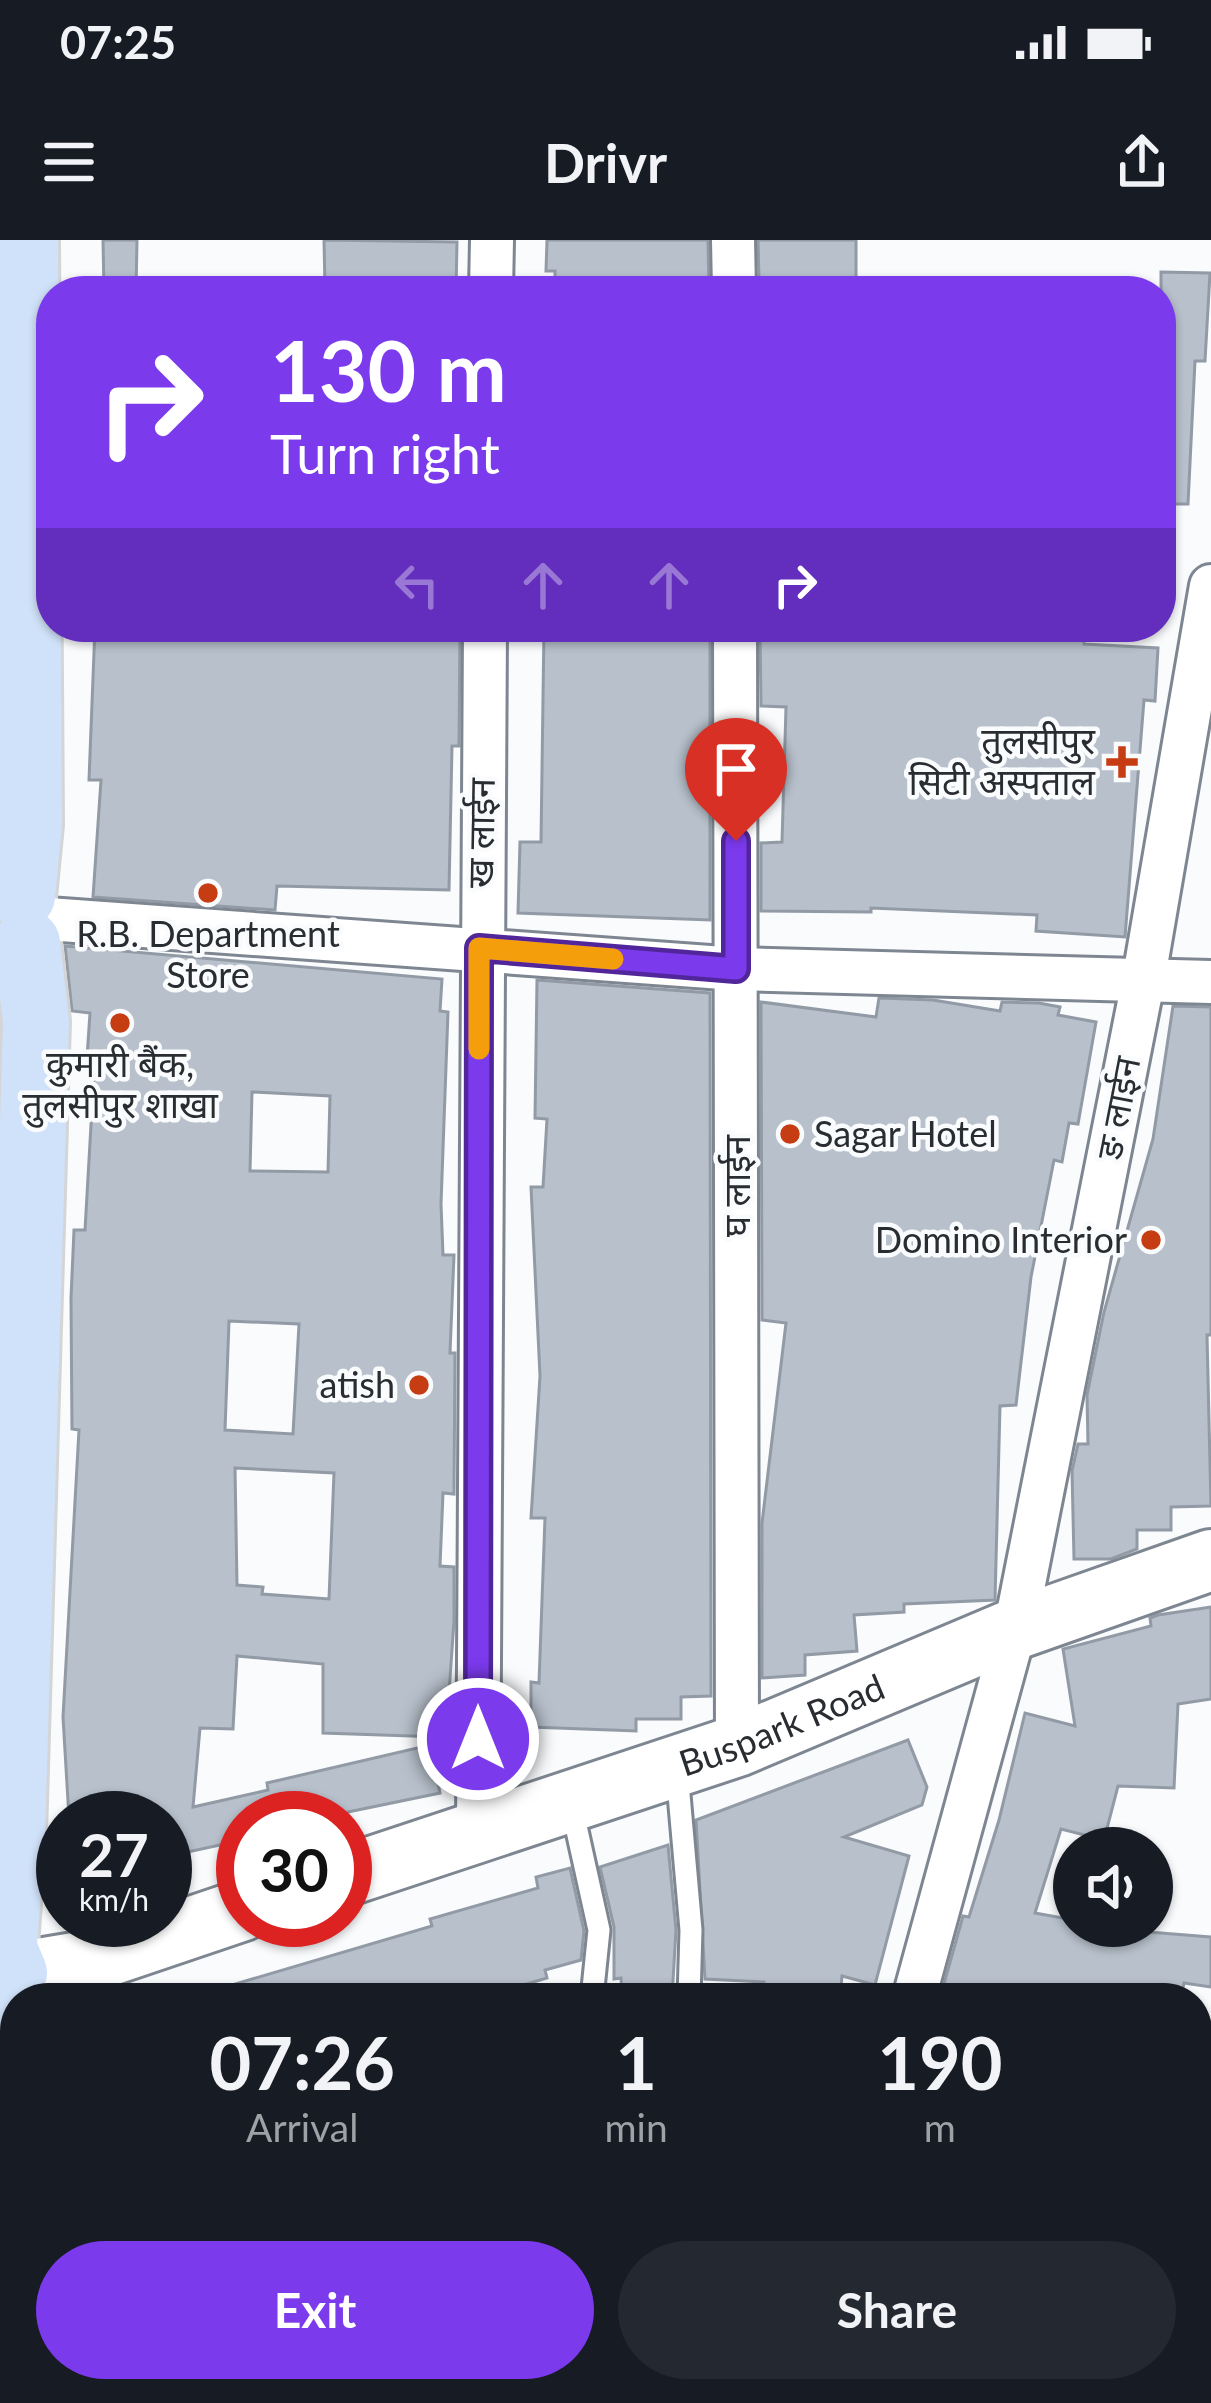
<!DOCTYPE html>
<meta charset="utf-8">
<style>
:root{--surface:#171b24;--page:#242831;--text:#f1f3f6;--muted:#9ea1a6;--accent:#7c3aed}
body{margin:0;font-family:Lato,"Noto Sans Devanagari",sans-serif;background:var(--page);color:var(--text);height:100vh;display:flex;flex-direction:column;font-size:45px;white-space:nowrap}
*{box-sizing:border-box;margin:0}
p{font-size:39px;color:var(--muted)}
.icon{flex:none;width:66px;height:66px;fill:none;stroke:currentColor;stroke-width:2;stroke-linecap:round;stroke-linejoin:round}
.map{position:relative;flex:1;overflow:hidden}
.panel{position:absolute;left:0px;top:1743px;width:1212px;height:420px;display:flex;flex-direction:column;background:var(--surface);border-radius:48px 48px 0 0;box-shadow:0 3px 9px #0004}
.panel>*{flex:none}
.guide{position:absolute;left:36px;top:36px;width:1140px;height:366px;border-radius:48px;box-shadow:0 3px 9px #0004;background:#7c3aed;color:#fff;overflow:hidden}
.tools{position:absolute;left:1053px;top:1587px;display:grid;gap:24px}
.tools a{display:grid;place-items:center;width:120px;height:120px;border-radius:50%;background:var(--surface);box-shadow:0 3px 9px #0004;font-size:60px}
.speed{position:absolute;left:36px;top:1551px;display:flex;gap:24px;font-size:60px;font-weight:700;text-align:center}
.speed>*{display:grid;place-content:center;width:156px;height:156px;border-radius:50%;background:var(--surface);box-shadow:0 3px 9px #0004;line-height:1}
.speed small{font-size:30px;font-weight:400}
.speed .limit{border:18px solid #d22;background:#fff;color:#111}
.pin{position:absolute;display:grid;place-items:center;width:102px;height:102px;color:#fff;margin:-123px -51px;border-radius:50% 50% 50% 0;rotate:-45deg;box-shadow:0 0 12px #0007}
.pin .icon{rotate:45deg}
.me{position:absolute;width:132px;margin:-66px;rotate:0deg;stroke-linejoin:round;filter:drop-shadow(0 0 9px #0008)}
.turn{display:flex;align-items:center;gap:42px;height:252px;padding:0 36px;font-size:54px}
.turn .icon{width:156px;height:156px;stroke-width:2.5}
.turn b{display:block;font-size:84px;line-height:102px}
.lanes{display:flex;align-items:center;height:114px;padding:0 36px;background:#0003;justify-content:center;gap:60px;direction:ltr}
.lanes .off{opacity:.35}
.eta{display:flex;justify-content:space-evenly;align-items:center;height:204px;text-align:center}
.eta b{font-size:72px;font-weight:700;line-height:84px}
.action{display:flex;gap:24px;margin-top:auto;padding:24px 36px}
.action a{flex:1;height:138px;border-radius:72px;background:var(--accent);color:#fff;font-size:48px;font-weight:700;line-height:138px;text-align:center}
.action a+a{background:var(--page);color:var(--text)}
.status{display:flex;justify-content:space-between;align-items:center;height:84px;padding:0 60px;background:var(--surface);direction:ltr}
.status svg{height:33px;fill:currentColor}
header{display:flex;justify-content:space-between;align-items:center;height:156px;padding:0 36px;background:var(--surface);font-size:54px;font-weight:700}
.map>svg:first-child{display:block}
</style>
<div class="status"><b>07:25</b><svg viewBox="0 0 49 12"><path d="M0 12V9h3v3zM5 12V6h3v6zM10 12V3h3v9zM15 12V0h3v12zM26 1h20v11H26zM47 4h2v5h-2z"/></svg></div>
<header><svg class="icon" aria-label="menu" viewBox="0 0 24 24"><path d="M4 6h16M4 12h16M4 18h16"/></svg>Drivr<svg class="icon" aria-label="share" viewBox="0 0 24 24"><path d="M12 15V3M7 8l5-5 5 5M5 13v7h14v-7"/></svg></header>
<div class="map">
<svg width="1211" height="2163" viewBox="0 0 1211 2163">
<rect width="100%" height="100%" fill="#f9fbfd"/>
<rect fill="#f9cfc3" x="60" y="2148" width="513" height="15"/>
<g fill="#b7c0cb" stroke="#919aa5" stroke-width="3" fill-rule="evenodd">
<polygon points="103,0 137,0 136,51 104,51"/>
<polygon points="324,0 457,2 456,51 325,49"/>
<polygon points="547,0 708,0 709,51 555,51 555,31 546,31"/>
<polygon points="758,0 856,0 856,38 759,39"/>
<polygon points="1161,32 1210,33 1205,121 1195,121 1188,264 1161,264"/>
<polygon points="95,387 460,387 459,506 452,506 449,650 277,646 275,670 93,657 101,540 89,540"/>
<polygon points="544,387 710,387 710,680 518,673 520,602 541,602"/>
<polygon points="1009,387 1084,390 1084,404 1158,408 1155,461 1144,460 1125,697 1036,691 1037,675 871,668 871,672 761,671 761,603 782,602 786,467 761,466 760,389"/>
<path d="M65 706 442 739 440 771 448 772 441 964 443 1015H454L450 1113H455L454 1254 443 1253 440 1326 454 1327V1381L448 1467H442L440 1497 323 1493V1424L237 1416 233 1489 200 1488 193 1567 268 1550 267 1543 430 1505 440 1553 319 1578H243V1600L165 1617V1578H69L63 1477 79 1190 72 1189 71 1058 74 990H85L94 832H86L90 773 72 771ZM252 852 330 856 328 932 250 931ZM229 1081 299 1084 293 1194 225 1190ZM235 1228 334 1233 329 1359 262 1354 263 1347 237 1345Z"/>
<polygon points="537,740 710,753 711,1456 681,1457 681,1479 636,1479 636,1491 531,1487 531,1442 539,1443 545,1278 531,1278 540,1136 531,947 543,947 547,879 535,878"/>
<polygon points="879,758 933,760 1000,771 1002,762 1039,763 1060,767 1058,775 1096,782 1078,884 1069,883 1062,922 1054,920 1031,1037 1016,1165 1000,1166 995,1360 904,1364 904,1372 854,1375 857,1411 805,1415 805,1435 762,1438 762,1283 786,1083 762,1080 761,762 876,777"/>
<polygon points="1173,766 1211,767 1211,1095 1207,1095 1211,1266 1171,1267 1171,1290 1137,1290 1137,1309 1111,1319 1074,1319 1072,1231 1078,1204 1088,1204 1087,1155 1104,1072 1153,899"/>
<polygon points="1211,1367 1211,1459 1178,1464 1174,1548 1118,1546 1104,1600 1061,1589 1035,1673 1074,1680 1074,1686 1211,1697 1211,1747 1184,1743 1181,1758 940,1758 963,1676 969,1677 999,1580 1025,1473 1075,1486 1063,1409 1151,1386 1150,1378 1158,1375"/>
<polygon points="908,1500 927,1547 922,1565 844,1597 909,1616 875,1745 842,1736 840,1758 763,1758 764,1742 705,1739 696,1580"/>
<polygon points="668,1605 676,1690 672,1758 622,1758 621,1738 614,1739 614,1687 600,1627"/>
<polygon points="570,1628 584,1691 581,1720 545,1730 547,1738 480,1758 227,1758 225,1747 432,1686 430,1679 538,1648 536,1637"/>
</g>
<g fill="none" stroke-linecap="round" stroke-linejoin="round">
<g stroke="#7e8691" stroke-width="27">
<g id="lane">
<polyline points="677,1532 691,1690 689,1758"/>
<polyline points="572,1568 599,1690 592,1758"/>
<polyline points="1197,2054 1211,2055"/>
<polyline points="0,2123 15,2123"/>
<polyline points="585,2148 585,2163"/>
</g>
</g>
<g stroke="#7e8691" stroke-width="48">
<g id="street">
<polyline points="733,0 734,51"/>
<polyline points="491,51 492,0"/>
<polyline points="735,387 737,1506"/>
<polyline points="34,678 737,729 1211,742"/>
<polyline points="478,1592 485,387"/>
<polyline points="914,1758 1015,1389 1144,737 1211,346"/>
<polyline points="817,2163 821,2148"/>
</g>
</g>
<g stroke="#7e8691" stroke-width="66">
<g id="secondary">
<path id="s1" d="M345 1636 737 1506 1015 1389 1211 1320"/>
<polyline points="14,1733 98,1719 243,1670"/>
</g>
</g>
<g stroke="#d4d5d6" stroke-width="72">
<g id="primary">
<polyline points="22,656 29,584 25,0"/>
<polyline points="0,1700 14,1733 0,1767"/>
<polyline points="4,1704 12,1595 36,782 27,703"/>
</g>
</g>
<use href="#lane" stroke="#fff" stroke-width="21"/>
<use href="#street" stroke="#fff" stroke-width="42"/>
<use href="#secondary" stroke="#fff" stroke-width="60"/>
<use href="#primary" stroke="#d0e2f9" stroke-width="66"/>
</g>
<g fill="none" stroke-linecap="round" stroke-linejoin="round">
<g stroke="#51269a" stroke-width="30">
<polyline id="route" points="478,1499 479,708 736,729 736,601"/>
</g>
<use href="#route" stroke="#7c3aed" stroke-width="21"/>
<polyline stroke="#f59e0b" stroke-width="21" points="479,809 479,708 613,719"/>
</g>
<g fill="#c63d13" stroke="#f9fbfd" stroke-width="4.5">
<path d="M1116 504h12v12h12v12h-12v12h-12v-12h-12v-12h12z"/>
<circle cx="208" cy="653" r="12"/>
<circle cx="120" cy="783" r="12"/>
<circle cx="790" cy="894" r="12"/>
<circle cx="1151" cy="1000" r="12"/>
<circle cx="419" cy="1145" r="12"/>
</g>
<g text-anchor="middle" stroke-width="9" stroke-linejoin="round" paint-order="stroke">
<g font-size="36" fill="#292d31" stroke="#f9fbfd" text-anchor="end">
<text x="1095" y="514">तुलसीपुर<tspan x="1095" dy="41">सिटी अस्पताल</tspan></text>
<text x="208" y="707" text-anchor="middle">R.B. Department<tspan x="208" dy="41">Store</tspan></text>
<text x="120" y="837" text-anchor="middle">कुमारी बैंक,<tspan x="120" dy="41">तुलसीपुर शाखा</tspan></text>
<text x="814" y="907" text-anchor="start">Sagar Hotel</text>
<text x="1127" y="1013">Domino Interior</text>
<text x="395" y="1158">atish</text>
</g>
<g font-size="36" fill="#292d31" stroke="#f9fbfd">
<text transform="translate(481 593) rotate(-89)" y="13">ख लाईन</text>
<text transform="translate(1118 868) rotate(-79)" y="13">ङ लाईन</text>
<text transform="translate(737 946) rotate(-90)" y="13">घ लाईन</text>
<text dy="13" stroke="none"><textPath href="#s1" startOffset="462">Buspark Road</textPath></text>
</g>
</g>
</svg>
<div class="tools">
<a><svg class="icon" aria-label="sound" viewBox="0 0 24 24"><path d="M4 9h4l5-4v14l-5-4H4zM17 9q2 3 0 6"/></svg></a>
</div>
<div class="speed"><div>27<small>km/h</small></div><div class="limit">30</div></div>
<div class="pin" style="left:736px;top:601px;background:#d93025"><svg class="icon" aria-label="arrive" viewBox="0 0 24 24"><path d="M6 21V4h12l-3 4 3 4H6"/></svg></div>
<svg class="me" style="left:478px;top:1499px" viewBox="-20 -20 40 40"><circle r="17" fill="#7c3aed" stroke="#fff" stroke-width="3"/><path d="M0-11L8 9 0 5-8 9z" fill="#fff"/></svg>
<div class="guide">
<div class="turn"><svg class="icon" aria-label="right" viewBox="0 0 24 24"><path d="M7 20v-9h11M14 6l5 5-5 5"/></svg><div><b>130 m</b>Turn right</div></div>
<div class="lanes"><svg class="icon off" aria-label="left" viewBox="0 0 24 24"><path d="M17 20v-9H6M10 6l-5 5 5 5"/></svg><svg class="icon off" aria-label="ahead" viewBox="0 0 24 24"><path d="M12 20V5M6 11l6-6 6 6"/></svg><svg class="icon off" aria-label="ahead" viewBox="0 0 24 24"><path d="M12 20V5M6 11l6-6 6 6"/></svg><svg class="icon" aria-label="right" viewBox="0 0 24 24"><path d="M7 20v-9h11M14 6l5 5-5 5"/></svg></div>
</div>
<section class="panel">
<div class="eta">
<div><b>07:26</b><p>Arrival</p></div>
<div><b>1</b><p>min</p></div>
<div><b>190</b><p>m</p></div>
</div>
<div class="action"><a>Exit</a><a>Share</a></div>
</section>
</div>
